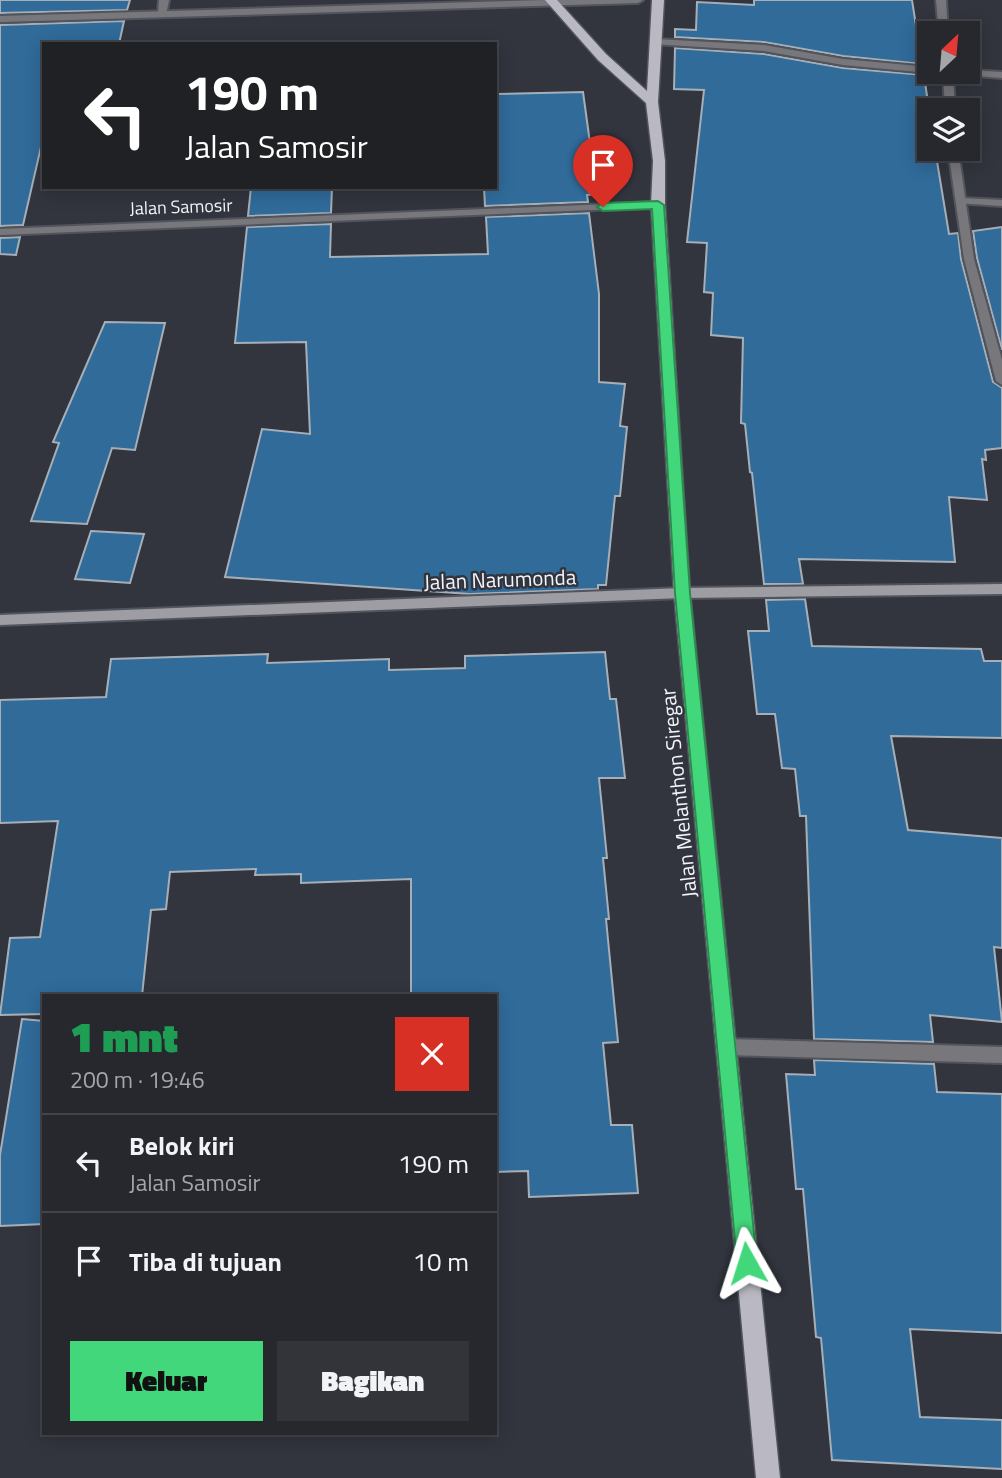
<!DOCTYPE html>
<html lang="id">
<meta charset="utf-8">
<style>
:root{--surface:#26282e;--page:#32343a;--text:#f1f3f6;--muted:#a4a6aa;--line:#42444a;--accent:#43d77b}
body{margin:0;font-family:"Titillium Web",sans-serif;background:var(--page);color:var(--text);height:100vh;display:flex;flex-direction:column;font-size:26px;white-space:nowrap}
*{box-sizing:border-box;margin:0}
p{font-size:23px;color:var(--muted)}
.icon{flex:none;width:38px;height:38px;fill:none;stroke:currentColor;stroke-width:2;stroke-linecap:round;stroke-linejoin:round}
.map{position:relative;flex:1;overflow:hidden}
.panel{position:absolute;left:42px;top:994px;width:455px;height:441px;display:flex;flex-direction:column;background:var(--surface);border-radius:0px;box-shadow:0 4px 18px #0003,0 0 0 2px var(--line)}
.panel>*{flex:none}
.hud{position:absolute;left:42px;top:42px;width:455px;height:147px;border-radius:0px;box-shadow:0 4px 18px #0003,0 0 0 2px var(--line);background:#202124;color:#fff;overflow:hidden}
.needle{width:46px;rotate:26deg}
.fabs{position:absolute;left:917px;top:21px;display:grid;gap:14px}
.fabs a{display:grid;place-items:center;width:63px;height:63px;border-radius:0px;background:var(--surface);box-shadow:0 4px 18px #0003,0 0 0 2px var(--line);font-size:35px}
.pin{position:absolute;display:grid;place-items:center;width:60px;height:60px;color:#fff;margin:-72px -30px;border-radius:50% 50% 50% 0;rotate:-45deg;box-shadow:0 0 7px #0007}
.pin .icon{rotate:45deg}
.me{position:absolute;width:77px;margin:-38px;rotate:354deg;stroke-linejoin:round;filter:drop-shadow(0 0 5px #0008)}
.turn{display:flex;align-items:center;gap:24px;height:147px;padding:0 28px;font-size:32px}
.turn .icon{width:91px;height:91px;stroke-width:2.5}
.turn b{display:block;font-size:49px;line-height:60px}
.round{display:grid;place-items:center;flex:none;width:74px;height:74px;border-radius:0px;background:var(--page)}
.overview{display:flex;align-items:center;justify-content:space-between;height:119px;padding:0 28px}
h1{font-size:42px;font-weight:800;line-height:52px;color:#1e9e55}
.primary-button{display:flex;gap:14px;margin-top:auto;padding:14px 28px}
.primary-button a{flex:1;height:80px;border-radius:0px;background:var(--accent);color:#111;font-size:28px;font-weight:800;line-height:80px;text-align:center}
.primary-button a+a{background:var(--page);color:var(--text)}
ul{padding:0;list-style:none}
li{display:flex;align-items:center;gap:21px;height:98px;padding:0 28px;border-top:2px solid var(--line)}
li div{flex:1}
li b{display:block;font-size:26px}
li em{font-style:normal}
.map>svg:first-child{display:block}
</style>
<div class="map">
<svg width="1002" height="1478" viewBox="0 0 1002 1478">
<rect width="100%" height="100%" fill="#32353e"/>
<g fill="#306b9a" stroke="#a6afb7" stroke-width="2">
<polygon points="0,0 130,0 127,10 0,13"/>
<polygon points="754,0 912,0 922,64 843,56 764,42 675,37 675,29 696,30 697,2 754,5"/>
<polygon points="124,21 119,44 44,44 44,134 23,225 0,226 0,25"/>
<polygon points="675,48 764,54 843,68 924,75 929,110 929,149 935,149 949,234 958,233 961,259 993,382 1002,388 1002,448 985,450 986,460 982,459 987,500 949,497 955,562 799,559 803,584 764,584 752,473 750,472 745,424 741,423 743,338 711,335 713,293 704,292 707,243 687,242 704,90 674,89"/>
<polygon points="583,92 597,194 587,195 588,202 485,206 484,187 495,187 495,94"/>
<polygon points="251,187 332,187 331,213 248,216"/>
<polygon points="589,213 599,294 599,382 625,384 620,426 627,427 620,496 615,496 606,585 598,585 598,589 470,594 225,577 262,429 310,434 306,342 235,343 247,227 331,224 330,257 488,254 486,217"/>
<polygon points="1002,227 1002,350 977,258 973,231"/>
<polygon points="20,237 16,255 0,254 0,238"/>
<polygon points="105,322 165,323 135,450 112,448 87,524 31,521 59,443 53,442"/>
<polygon points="91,531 144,534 130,583 75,579"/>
<polygon points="805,599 812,646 981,649 984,661 1002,661 1002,738 891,736 908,830 1002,838 1002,948 994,947 1002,1022 930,1015 933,1042 814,1039 806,816 800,816 795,769 782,768 775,714 757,714 748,631 769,631 766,600"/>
<polygon points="605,652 610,699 616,699 625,778 599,778 607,858 603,858 609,919 606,919 618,1042 603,1043 611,1125 632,1125 638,1193 529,1197 528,1171 495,1172 495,996 411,996 411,879 301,883 301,874 255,875 256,869 170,872 166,909 151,910 142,996 44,996 44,1014 0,1015 10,938 40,937 58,821 0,823 0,700 106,697 111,659 268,654 267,663 389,659 389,670 465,668 465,656"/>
<polygon points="22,1019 44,1021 44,1224 0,1226 0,1155"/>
<polygon points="814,1060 934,1064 937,1092 1002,1094 1002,1333 910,1329 920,1417 1002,1420 1002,1469 832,1460 821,1338 816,1337 803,1189 796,1189 786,1074 815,1075"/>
</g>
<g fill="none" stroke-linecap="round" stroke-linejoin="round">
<g stroke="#51545c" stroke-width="4">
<g id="lane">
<polygon points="159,0 169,0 166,15 158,13"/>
<polygon points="961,198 1002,200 1002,206 957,203 956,201"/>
</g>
</g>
<g stroke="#51545c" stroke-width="4">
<g id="street">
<polygon points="546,0 643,0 638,3 0,22 0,16"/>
<polygon points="936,0 946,0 948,33 939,33"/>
<polygon points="656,39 764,45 843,59 929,67 929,72 933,72 929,73 843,65 764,51 653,44 653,40"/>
<polygon points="968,70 1002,72 1002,78 953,74 955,110 945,110 943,72 968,72"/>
<polygon points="948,149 958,149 974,259 1002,360 1002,385 996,381 964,259"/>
<polygon points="658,202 663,205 662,207 0,235 0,229"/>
<polygon points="726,1039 1002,1047 1002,1063 726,1055 720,1052 718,1047 720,1042"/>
</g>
</g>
<g stroke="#51545c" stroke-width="4">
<polygon id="secondary" points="1002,584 1002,594 682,598 0,625 0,615 682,588"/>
</g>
<g stroke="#51545c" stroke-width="3">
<polygon id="primary" points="545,0 557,0 606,54 647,91 652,0 664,0 658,102 665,161 665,205 690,593 780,1478 756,1478 674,593 651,205 653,161 646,103 598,60"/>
</g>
<use href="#lane" fill="#78787c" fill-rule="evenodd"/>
<use href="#street" fill="#78787c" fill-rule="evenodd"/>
<use href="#secondary" fill="#9e9da4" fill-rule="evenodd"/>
<use href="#primary" fill="#bab9c3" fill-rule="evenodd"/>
</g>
<polygon fill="#43d77b" stroke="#2c8c50" stroke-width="2" points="658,201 664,205 690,593 757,1263 754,1270 747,1273 740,1270 737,1263 675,593 652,209 603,211 597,207 603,203"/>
<g text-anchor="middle" stroke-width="5" stroke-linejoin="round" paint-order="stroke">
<g font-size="18" fill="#f2f4fa" stroke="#32353e">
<text transform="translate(181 207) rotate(-2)" y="6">Jalan Samosir</text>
</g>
<g font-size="21" fill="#f2f4fa" stroke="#32353e">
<text transform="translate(500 580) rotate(-2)" y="7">Jalan Narumonda</text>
<text transform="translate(679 793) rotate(-96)" y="7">Jalan Melanthon Siregar</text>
</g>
</g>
</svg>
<div class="fabs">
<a><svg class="needle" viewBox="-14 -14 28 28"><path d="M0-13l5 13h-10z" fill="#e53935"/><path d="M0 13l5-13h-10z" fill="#a4a6aa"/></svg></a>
<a><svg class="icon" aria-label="layers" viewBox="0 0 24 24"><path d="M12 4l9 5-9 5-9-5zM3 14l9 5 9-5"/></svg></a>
</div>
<div class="pin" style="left:603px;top:207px;background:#d93025"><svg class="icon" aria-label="arrive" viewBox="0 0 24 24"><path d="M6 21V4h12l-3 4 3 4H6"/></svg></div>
<svg class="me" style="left:747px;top:1263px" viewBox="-20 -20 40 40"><path d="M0-17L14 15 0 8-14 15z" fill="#43d77b" stroke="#fff" stroke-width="4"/></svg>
<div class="hud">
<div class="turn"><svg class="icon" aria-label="left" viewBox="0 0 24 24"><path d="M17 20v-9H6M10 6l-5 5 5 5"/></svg><div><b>190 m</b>Jalan Samosir</div></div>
</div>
<section class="panel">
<div class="overview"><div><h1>1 mnt</h1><p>200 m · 19:46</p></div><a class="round" style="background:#d93025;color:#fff"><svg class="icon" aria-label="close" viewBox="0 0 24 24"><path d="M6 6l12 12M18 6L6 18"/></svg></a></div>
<ul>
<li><svg class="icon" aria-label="left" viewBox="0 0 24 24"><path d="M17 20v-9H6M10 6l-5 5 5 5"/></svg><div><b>Belok kiri</b><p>Jalan Samosir</p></div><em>190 m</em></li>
<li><svg class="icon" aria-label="arrive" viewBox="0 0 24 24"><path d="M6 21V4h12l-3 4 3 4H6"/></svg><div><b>Tiba di tujuan</b></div><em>10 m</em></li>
</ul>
<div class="primary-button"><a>Keluar</a><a>Bagikan</a></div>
</section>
</div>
